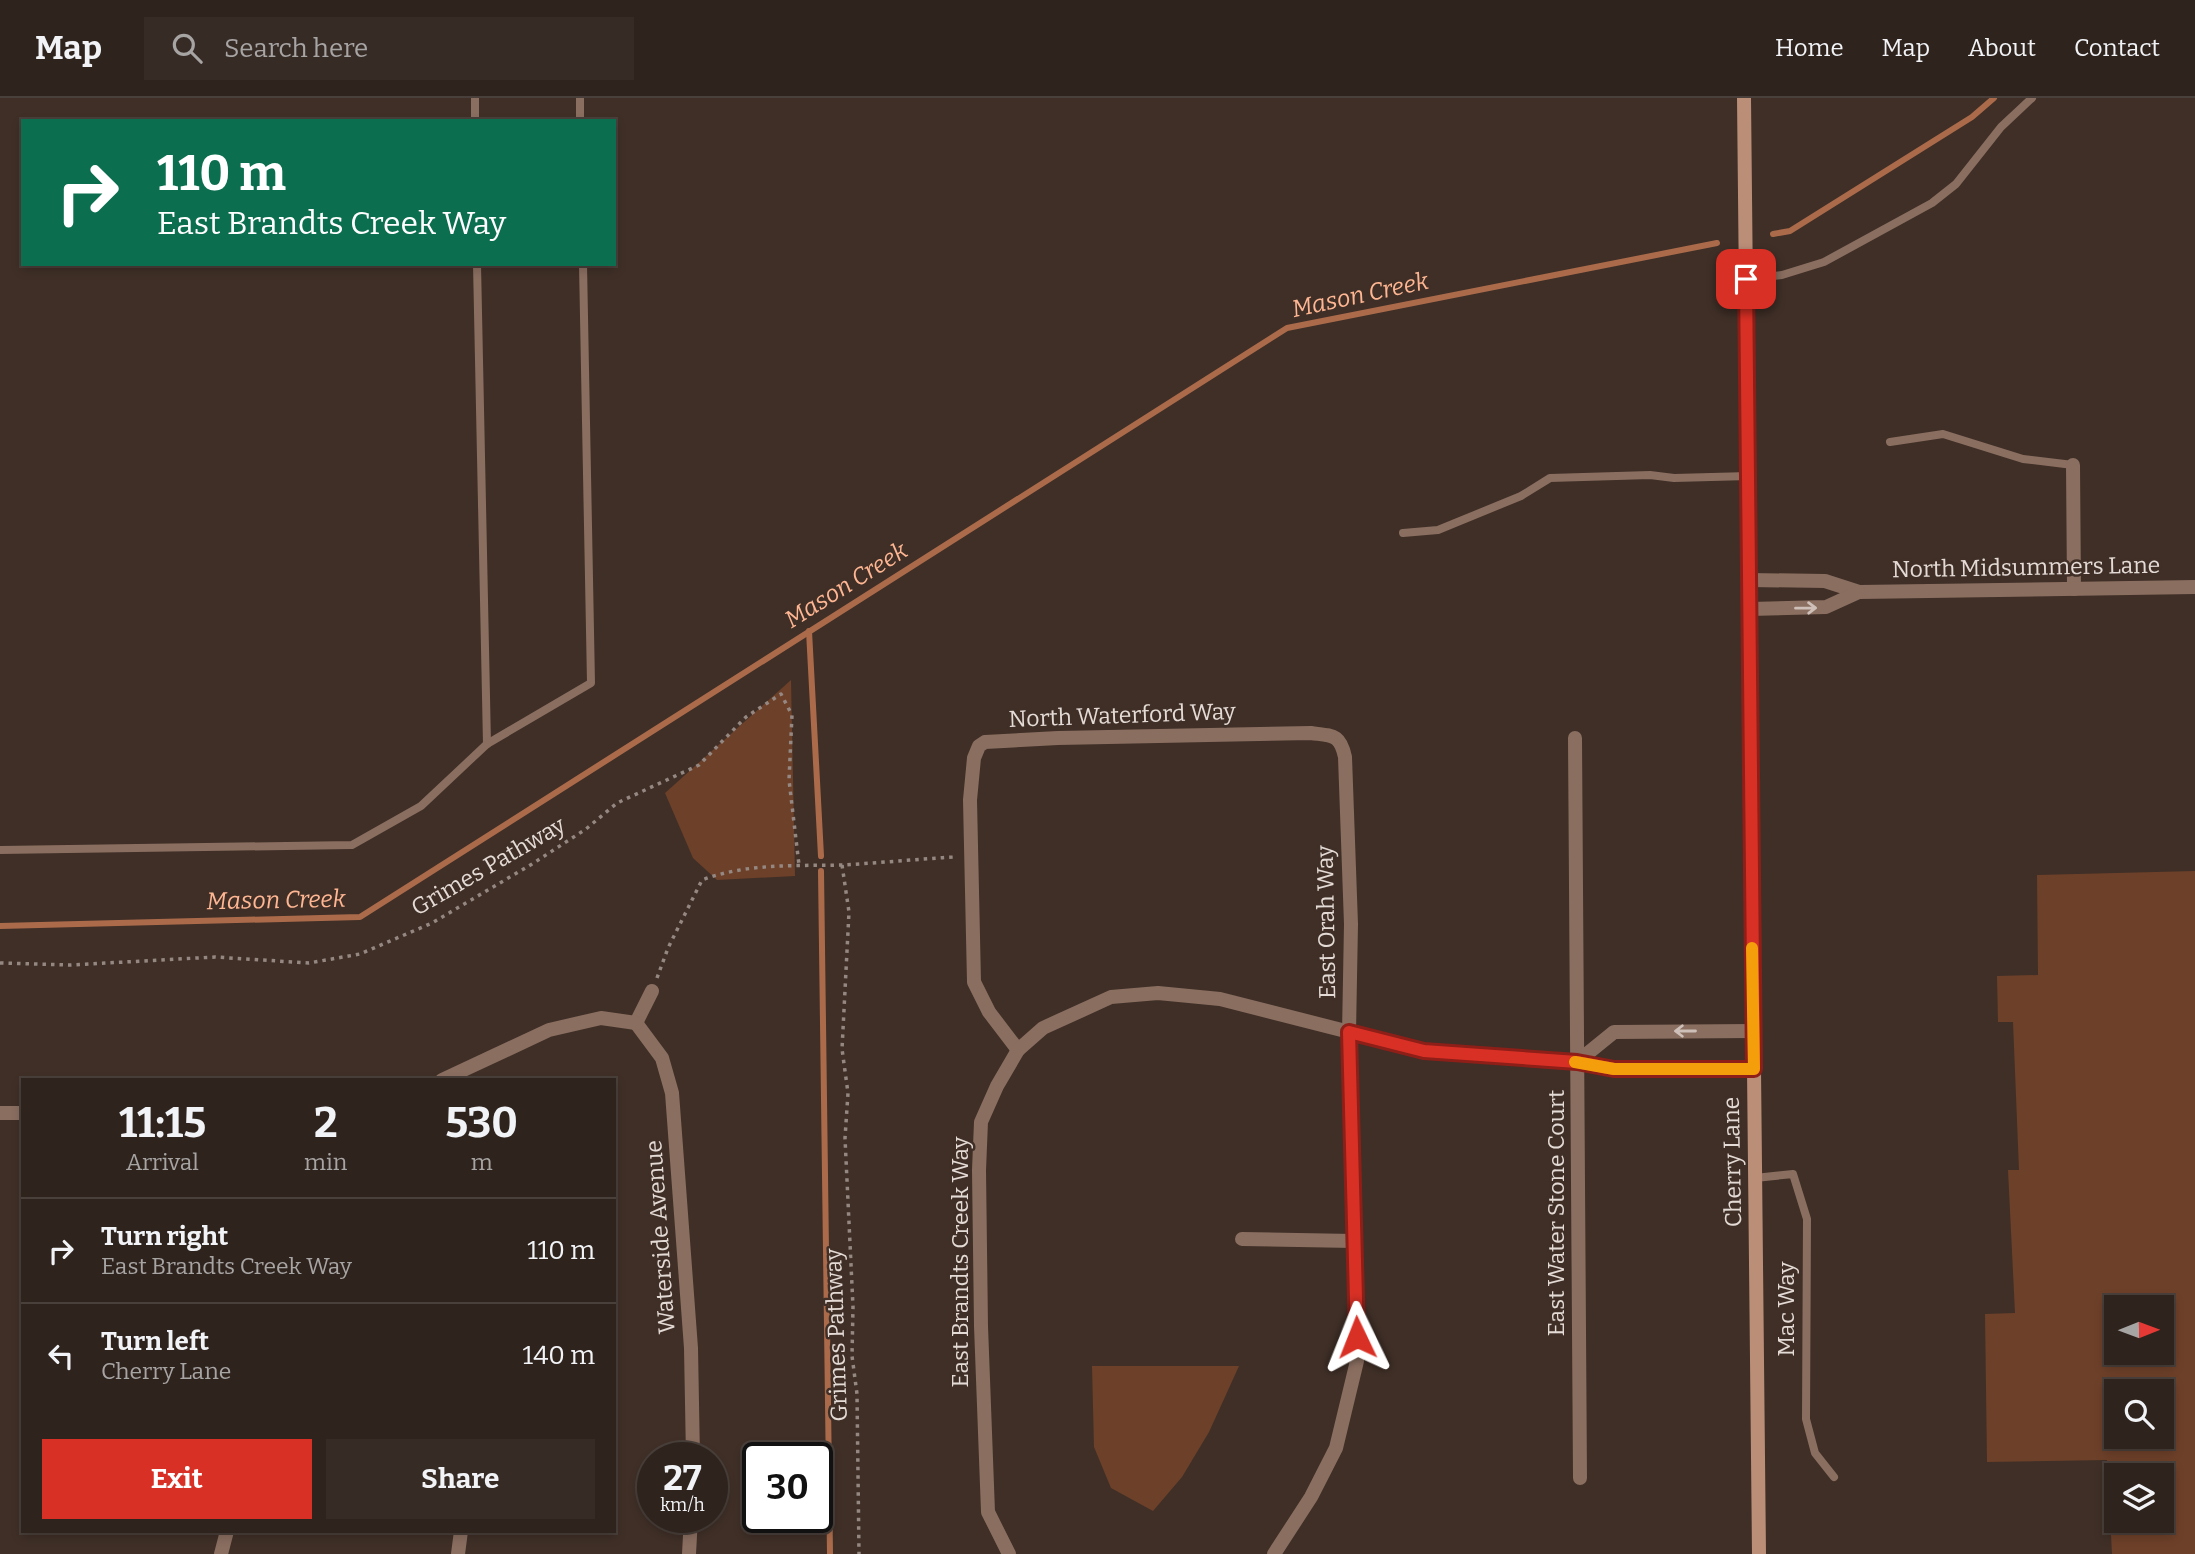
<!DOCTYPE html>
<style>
:root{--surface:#2f231d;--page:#372b26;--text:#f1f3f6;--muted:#a7a4a4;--line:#4a403b;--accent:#d93025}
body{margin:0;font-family:Bitter,serif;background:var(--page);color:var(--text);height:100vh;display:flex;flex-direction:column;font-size:26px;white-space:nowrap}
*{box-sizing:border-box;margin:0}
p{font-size:23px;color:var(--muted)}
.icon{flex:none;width:38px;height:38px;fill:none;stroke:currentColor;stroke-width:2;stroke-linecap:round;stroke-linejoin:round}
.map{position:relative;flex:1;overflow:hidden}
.sheet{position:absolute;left:21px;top:980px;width:595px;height:455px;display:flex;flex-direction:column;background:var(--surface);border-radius:0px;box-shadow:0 4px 10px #0003,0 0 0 2px var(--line)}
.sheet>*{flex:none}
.guide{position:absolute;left:21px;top:21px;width:595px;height:147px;border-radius:0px;box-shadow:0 4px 10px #0003,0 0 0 2px var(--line);background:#0b6e4f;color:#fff;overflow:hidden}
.needle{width:46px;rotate:89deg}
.fabs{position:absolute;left:2104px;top:1197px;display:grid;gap:14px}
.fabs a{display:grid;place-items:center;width:70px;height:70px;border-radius:0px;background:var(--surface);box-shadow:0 4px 10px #0003,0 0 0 2px var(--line);font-size:35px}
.speed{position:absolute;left:637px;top:1344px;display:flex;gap:14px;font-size:35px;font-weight:700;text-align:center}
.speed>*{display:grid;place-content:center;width:91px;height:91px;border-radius:50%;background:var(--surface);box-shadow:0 4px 10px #0003,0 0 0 2px var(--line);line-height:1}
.speed small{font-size:18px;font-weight:400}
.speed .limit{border:4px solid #111;border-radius:10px;background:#fff;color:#111}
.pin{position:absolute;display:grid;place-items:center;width:60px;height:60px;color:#fff;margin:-30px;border-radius:14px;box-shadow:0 4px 10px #0006}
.me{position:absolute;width:77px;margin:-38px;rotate:358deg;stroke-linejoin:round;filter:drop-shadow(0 0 5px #0008)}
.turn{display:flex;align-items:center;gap:24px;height:147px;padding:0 21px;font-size:32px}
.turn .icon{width:91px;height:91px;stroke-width:2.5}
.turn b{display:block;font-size:49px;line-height:60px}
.eta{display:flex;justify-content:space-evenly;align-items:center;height:119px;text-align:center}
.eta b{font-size:42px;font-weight:700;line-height:49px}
.primary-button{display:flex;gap:14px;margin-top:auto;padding:14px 21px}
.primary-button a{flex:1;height:80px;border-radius:0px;background:var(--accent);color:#fff;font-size:28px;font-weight:700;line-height:80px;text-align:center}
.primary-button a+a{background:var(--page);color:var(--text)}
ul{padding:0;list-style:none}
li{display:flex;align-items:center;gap:21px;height:105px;padding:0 21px;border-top:2px solid var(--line)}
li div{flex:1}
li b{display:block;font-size:26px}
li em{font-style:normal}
header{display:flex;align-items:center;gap:42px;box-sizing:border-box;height:98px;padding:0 35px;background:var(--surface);border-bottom:2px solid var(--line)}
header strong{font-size:33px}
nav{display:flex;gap:38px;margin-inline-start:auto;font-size:24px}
.search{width:490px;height:63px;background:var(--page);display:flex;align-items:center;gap:18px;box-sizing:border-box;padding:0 24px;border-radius:0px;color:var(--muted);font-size:26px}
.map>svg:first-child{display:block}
</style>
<header>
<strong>Map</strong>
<div class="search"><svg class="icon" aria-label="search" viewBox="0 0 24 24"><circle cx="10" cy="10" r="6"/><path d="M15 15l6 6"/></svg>Search here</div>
<nav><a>Home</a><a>Map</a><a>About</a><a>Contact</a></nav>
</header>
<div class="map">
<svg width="2195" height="1456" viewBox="0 0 2195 1456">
<rect width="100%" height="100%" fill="#3f2f27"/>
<g fill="#6d4029" fill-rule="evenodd">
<polygon points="791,582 795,778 717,782 693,760 665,695"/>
<path d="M2195 773V1456H2112L2107 1362 1987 1364 1985 1216 2015 1215 2008 1072H2019L2013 924H1998L1997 878 2038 877 2037 777ZM2116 1209H2161V1255H2116ZM2116 1293H2161V1339H2116ZM2116 1377H2161V1423H2116Z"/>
<polygon points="1092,1268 1239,1268 1209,1334 1182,1379 1153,1413 1111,1390 1094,1349"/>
</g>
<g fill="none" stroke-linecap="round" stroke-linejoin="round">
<g stroke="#ab6b4b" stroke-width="6">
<polyline points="1773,136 1790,133 1972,19 1994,0"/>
<polyline points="809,533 821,758"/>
<polyline points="821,773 830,1456"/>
<polyline points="0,828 360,819 1287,230 1717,145"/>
</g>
<g stroke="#958882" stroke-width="3.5" stroke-dasharray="3.5 5" stroke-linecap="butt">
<polyline points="842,767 849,814 842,951 848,995 845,1040 853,1209 852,1258 857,1296 859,1456"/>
<polyline points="0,865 71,867 215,859 309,865 360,856 432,825 532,766 586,731 617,705 699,667 746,619 781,596 792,617 789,682 799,767"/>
<path d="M657 880 668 850 702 782C747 765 795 768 842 767 879 765 917 761 955 759"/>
</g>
<g stroke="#8a6e60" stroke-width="8">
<polyline points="475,0 475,23"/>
<polyline points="580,0 580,23"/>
<polyline points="477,166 487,646"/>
<polyline points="1746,181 1782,177 1824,164 1932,105 1956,86 2001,29 2032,0"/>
<polyline points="1890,344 1943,336 2023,361 2073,367"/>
<polyline points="1403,435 1438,432 1521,398 1550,380 1650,377 1674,380 1749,378"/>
<polyline points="0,752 352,747 421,708 487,646 591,585 583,166"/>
<polyline points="1755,1080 1793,1076 1807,1121 1806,1321 1815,1355 1834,1379"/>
</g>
<g stroke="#8a6e60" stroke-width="14">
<polyline points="2073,367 2074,491"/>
<polyline points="1750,482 1825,483 1859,494 2195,489"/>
<polyline points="1750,511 1826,509 1859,494"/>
<polyline points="1575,640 1580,1380"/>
<polyline points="636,925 662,960 672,995 691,1250 693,1360"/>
<polyline points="636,925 652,893"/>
<polyline points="1753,933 1614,934 1577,964 1614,971 1754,971"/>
<path d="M1018 952 989 914 974 884 970 702 974 660 979 648 985 644 1058 640 1311 635C1333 638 1340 636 1345 659L1351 826 1349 935 1357 1263 1336 1350 1311 1399 1274 1456"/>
<polyline points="442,982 549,932 601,920 636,925"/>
<polyline points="0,1015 23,1015"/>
<polyline points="1242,1141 1354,1143"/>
<polyline points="221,1456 227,1433"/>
<polyline points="458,1456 461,1433"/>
<polyline points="689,1456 691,1419"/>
<polyline points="1009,1456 988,1414 981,1228 979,1072 981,1024 997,988 1018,952 1043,930 1111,899 1158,895 1220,901 1424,953 1577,964"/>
</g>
<polyline stroke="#bb8e78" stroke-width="14" points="1744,0 1759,1456"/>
</g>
<defs><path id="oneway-shaft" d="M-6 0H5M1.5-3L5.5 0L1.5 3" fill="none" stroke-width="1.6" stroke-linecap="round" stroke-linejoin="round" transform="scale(1.75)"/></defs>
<g stroke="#cec0b8">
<use href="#oneway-shaft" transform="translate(1806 510) rotate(-1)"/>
<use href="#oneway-shaft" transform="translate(1685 933) rotate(180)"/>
</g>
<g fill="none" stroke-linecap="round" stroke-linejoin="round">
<g stroke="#8d1f18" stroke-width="18">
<polyline id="route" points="1357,1239 1349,934 1424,953 1577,964 1614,971 1754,971 1746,181"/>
</g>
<use href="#route" stroke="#d93025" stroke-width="12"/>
<polyline stroke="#f59e0b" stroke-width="12" points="1575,964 1614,971 1754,971 1752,850"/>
</g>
<g text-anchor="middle" stroke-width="5" stroke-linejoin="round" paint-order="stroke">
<g font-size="23" fill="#e5dbd6" stroke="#3f2f27">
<text transform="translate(2026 469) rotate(-1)" y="8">North Midsummers Lane</text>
<text transform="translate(1122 617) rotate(-2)" y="8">North Waterford Way</text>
<text transform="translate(488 768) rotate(-30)" y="8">Grimes Pathway</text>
<text transform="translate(1326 824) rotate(-91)" y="8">East Orah Way</text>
<text transform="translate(1732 1064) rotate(-91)" y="8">Cherry Lane</text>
<text transform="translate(1556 1115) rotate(-90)" y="8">East Water Stone Court</text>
<text transform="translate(660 1139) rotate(-94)" y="8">Waterside Avenue</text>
<text transform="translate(960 1164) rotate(-90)" y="8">East Brandts Creek Way</text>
<text transform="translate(1786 1211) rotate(-90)" y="8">Mac Way</text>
<text transform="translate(836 1237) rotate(-92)" y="8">Grimes Pathway</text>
</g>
<g font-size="24" font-style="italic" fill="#ffb692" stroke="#3f2f27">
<text transform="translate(1360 197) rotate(-12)" y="8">Mason Creek</text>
<text transform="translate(846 487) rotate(-32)" y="8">Mason Creek</text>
<text transform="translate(276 802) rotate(-1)" y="8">Mason Creek</text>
</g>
</g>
</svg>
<div class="fabs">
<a><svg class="needle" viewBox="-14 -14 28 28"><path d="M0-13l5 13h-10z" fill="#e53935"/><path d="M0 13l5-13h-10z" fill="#a7a4a4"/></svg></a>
<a><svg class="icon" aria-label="search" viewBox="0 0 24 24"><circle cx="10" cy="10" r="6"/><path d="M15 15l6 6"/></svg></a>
<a><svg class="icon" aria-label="layers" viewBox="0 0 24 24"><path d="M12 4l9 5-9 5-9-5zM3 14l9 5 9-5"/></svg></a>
</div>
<div class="speed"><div>27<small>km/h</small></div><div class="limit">30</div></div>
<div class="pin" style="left:1746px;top:181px;background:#d93025"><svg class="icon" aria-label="arrive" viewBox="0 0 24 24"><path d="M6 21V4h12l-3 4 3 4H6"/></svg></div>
<svg class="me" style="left:1357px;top:1239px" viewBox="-20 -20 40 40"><path d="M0-17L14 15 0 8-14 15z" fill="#d93025" stroke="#fff" stroke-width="4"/></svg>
<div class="guide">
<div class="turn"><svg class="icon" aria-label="right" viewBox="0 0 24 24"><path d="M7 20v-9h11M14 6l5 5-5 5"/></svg><div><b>110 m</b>East Brandts Creek Way</div></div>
</div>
<section class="sheet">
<div class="eta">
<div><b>11:15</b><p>Arrival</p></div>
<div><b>2</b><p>min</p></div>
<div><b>530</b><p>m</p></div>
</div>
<ul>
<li><svg class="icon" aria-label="right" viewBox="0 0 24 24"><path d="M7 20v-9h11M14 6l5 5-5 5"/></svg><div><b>Turn right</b><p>East Brandts Creek Way</p></div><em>110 m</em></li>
<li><svg class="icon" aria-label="left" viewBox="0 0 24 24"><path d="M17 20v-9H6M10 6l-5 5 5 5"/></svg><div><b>Turn left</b><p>Cherry Lane</p></div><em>140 m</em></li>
</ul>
<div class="primary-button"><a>Exit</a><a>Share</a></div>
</section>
</div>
